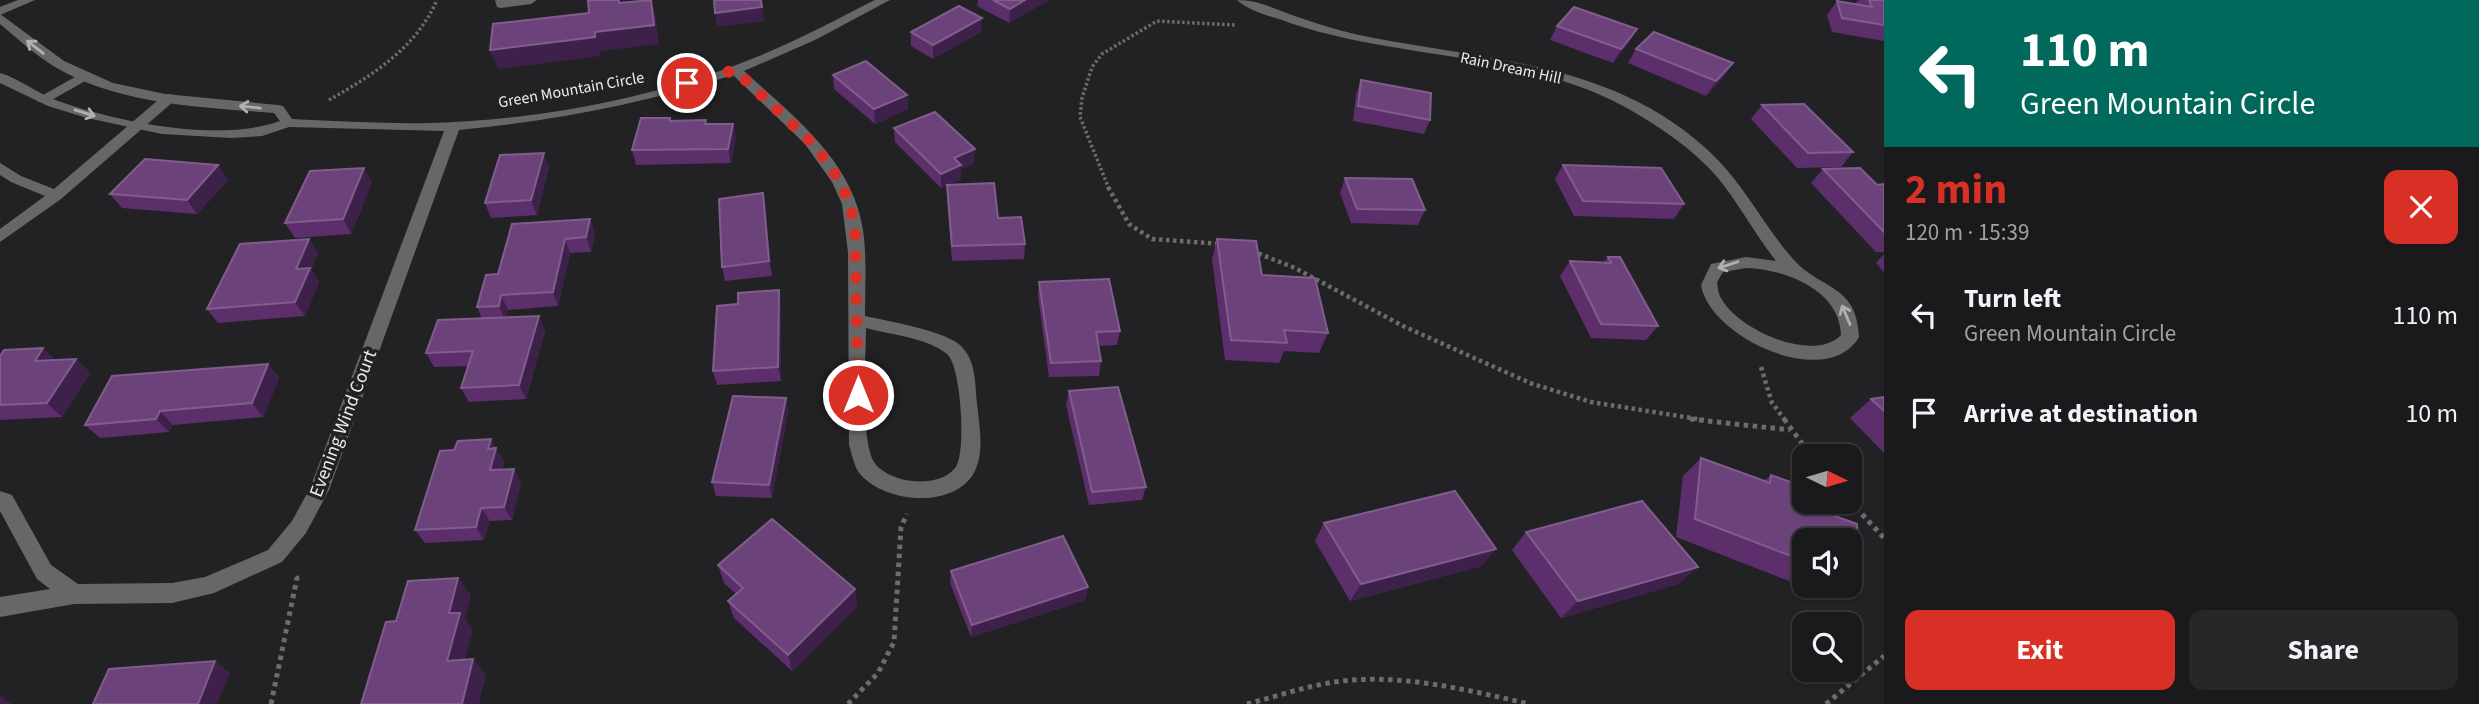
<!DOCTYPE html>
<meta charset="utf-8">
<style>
:root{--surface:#1a1a1c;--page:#272729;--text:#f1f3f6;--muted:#9fa1a3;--line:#38383b;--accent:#d93025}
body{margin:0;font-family:"Source Sans 3",sans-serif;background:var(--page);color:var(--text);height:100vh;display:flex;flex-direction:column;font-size:26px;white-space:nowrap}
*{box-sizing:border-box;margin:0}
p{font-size:23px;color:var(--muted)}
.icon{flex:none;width:38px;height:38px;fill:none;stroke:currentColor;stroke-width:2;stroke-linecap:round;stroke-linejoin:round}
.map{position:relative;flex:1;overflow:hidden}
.drawer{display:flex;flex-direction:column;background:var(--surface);width:595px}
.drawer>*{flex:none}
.hud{background:#00695c;color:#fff;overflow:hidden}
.needle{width:46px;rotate:95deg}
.buttons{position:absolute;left:1792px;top:444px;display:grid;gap:14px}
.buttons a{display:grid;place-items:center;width:70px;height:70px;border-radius:14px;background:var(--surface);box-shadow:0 2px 5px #0004,0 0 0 2px var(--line);font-size:35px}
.pin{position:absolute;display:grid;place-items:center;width:60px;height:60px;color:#fff;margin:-30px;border:4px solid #fff;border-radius:50%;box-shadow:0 2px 7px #0007}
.me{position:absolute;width:77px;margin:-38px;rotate:0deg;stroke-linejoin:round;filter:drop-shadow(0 0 5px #0008)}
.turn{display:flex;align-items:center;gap:24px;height:147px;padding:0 21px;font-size:32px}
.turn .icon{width:91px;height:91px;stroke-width:2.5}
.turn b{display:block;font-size:49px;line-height:60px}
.round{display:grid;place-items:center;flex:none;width:74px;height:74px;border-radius:14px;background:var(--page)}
.headline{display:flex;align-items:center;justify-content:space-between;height:119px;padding:0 21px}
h1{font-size:42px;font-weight:700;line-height:52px;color:var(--accent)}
.button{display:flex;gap:14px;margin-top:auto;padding:14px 21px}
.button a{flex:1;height:80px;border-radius:14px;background:var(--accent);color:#fff;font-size:28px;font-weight:700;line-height:80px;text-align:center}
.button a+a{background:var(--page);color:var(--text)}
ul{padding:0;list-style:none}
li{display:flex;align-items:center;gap:21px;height:98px;padding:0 21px}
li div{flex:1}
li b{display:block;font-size:26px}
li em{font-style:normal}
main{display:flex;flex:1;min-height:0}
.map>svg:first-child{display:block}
</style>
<main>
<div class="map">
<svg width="1884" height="704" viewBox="0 0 1884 704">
<rect width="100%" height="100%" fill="#222225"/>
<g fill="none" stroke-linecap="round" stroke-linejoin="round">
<g stroke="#6c6c6f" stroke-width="3.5" stroke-dasharray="2.5 2.5" stroke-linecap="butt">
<path d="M329 100C373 75 416 48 437 0"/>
<polyline points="1109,189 1080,117 1082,98 1092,67 1102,54 1157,21 1236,25"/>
</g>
<g stroke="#6c6c6f" stroke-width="4.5" stroke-dasharray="3.5 3.5" stroke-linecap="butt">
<polyline points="1108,187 1129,224 1152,239 1220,244"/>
<polyline points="1252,251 1295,268 1403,326 1530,383 1591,402 1704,420"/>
<polyline points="1761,367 1772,403 1785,420"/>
</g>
<g stroke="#6c6c6f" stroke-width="5" stroke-dasharray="4.5 4.5" stroke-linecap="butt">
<polyline points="1690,419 1790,430"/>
<polyline points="1784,419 1812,457"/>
<polyline points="1850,501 1884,538"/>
<polyline points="271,704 297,578 293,574"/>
<polyline points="848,704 878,673 894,642 901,527 907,514"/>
<path d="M1247 704C1278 696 1309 685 1342 681 1404 674 1468 690 1529 704"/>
<polyline points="1826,704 1884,656"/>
</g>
<g fill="#666769" fill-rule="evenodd">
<polygon points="18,0 35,0 0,15 0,7"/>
<polygon points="495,0 537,0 531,4 501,8 497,7"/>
<polygon points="82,73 89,77 87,80 48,102 38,102 36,99"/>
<polygon points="169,94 174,95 174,101 61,199 0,242 0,229 45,196 11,182 0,175 0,163 21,176 54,189 164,95"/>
</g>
<g fill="#666769" fill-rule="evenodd">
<path d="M875 0H890L815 40 744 71C793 116 853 161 863 230 867 258 865 287 865 316 887 321 948 331 962 347 976 362 975 383 977 403 979 426 986 454 972 476 949 509 885 502 861 475 854 468 852 454 849 445L848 252 842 204 832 182 805 144 733 75C643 104 552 121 459 130L329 490 306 533 282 562 214 593 172 603 74 604 0 617V597L50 589 37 579 0 511V491L12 495 51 565 78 584 172 583 205 577 268 550 292 521 310 488 444 131 289 127 262 136 231 138 162 134 87 118 48 106 0 83V73C18 78 39 94 58 101 118 122 218 143 280 121L274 113C200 107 120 105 55 67 35 55 18 39 0 24V14L64 61 113 83 165 94 278 105 283 106 292 119C338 121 385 124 431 123 537 120 650 99 749 60 793 43 833 21 875 0ZM866 328C891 335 926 337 947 354 961 365 967 454 955 468 944 482 921 483 905 480 895 478 879 471 874 462 860 438 866 359 866 328Z"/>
<path d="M1237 0C1257 0 1273 8 1292 15 1317 24 1343 32 1369 37 1492 61 1622 63 1717 159 1747 190 1766 229 1794 260 1821 290 1857 284 1859 337 1827 392 1709 337 1701 285L1711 264 1746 257 1776 261C1755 234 1739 204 1718 178 1692 148 1659 126 1625 107 1522 51 1399 60 1290 23 1274 17 1250 12 1237 0ZM1746 268C1785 269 1840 290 1841 335 1813 364 1737 329 1721 298 1718 294 1718 287 1717 282L1723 272Z"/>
</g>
</g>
<g fill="#5c2e6c" fill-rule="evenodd">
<polygon points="978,0 1049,0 1009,23 977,6"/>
<polygon points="1859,0 1884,0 1884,41 1832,32 1827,15 1837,1 1855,4"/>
<polygon points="1557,26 1637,29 1629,43 1613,63 1550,40"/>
<polygon points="911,32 981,32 933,59 911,46"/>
<polygon points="1636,49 1723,78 1706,96 1628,63"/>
<polygon points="833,75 907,95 908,109 875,124 834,89"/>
<polygon points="1361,80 1430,120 1424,134 1353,121 1356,95"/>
<polygon points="1762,105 1853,152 1841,167 1797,168 1751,119"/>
<polygon points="670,118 671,121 706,120 707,124 733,124 736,138 731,163 636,165 632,150"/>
<polygon points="894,128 974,163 961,169 961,179 948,185 1025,244 1024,259 952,261 947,199 947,185 941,188 895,142"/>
<polygon points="218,165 228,180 197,214 122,208 110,194"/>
<polygon points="1563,165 1684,204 1674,219 1574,216 1555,179"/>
<polygon points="549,167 537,215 491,218 485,203"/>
<polygon points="1823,169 1877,185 1884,184 1884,252 1876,252 1811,183"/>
<polygon points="1345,178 1425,210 1418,225 1351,223 1340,193"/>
<polygon points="372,182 351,234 295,238 285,223"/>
<polygon points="763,193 765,208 772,276 725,281 722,267"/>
<polygon points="590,219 595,234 591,252 570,253 558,306 508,310 506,318 539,316 545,331 526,399 469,402 461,388 469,366 434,367 426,353 482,319 477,307 498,274"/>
<polygon points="309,239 318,253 311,270 319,282 305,316 218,323 207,309"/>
<polygon points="1217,239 1262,275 1328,333 1319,353 1284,351 1279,363 1225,360 1212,259"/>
<polygon points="1884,254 1884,272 1876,263"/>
<polygon points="1608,257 1658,326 1646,340 1591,338 1560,276 1570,261 1604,262"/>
<polygon points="1039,282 1120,331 1117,345 1098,346 1101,361 1099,376 1049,377 1038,296"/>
<polygon points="738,304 781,304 781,381 717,385 713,371"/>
<polygon points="43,348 55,360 76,359 90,373 62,417 0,420 0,356"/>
<polygon points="268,364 279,378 263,417 173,425 169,432 100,438 85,425"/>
<polygon points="1069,391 1146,487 1142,500 1089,505 1066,405"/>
<polygon points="1884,397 1884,453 1850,418 1871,399"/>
<polygon points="786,398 788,412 772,498 716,496 712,482"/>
<polygon points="491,439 504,462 502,470 521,482 512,520 490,521 484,540 425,543 415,530 454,450"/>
<path d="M1701 458 1764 481 1771 475 1804 487V502H1818V510L1857 524 1859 582 1835 599 1676 537 1683 476ZM1804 541H1850V586H1804Z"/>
<polygon points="1324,523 1482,566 1350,601 1315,541"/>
<polygon points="1526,532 1698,567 1678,584 1561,618 1512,550"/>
<polygon points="718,565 855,589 857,606 792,671 734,618 728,601 736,594 724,583"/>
<polygon points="951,571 1088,587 1085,600 971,637 950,583"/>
</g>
<g fill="#3e214a">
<polygon points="652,0 656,18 659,44 600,51 600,56 498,69 490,50 595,32"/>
<polygon points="1025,0 1049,0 1009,23 1010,9"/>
<polygon points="762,7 765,21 717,27 715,13"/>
<polygon points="982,18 981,32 933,59 933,45"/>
<polygon points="1637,29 1629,43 1613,63 1621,49"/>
<polygon points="1733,63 1723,78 1706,96 1716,81"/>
<polygon points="907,95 908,109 875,124 874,109"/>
<polygon points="733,124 736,138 731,163 728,149"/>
<polygon points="975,149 974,163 961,169 961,179 941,188 941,174 954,158"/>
<polygon points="544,153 549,167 537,215 531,200"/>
<polygon points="218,165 228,180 197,214 187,200"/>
<polygon points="364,168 372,182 351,234 343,219"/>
<polygon points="763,193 765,208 772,276 769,261"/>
<polygon points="590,219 595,234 591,252 586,237"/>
<polygon points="309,239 318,253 311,270 319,282 305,316 295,302 296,269"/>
<polygon points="565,239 570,253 558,306 553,292"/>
<polygon points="779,290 781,304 781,381 778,367"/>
<polygon points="501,295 508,310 505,320 499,306"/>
<polygon points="539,316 545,331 526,399 519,385"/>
<polygon points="43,348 58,363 35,361"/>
<polygon points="76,359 90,373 62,417 47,403"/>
<polygon points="268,364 279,378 263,417 252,403"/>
<polygon points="786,398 788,412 772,498 769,485"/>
<polygon points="160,411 173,425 169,432 156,419"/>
<polygon points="491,439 504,462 498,484 490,470 488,449"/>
<polygon points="514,469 521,482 512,520 504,507"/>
<polygon points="481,508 490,521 484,540 476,527"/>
<polygon points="1496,549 1482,566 1350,601 1361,584"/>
<polygon points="1698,567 1678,584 1561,618 1578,601"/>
<polygon points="458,578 471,595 465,619 473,629 461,677 447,661 449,613"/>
<polygon points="1088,587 1085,600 971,637 972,625"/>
<polygon points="855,589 857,606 792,671 788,655"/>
<polygon points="473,659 486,675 479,704 462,704"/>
<polygon points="215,661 230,673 217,704 198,704"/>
<polygon points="0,696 12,704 0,704"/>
</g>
<g fill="#6b437a" stroke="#805d8c" stroke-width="2">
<polygon points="588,0 619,0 619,3 651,0 654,25 595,32 595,37 490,50 493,24 589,13"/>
<polygon points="714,0 761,0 762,7 715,13"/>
<polygon points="993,0 1025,0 1010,9"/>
<polygon points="1869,0 1884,0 1884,25 1842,18 1837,1 1872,7"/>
<polygon points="959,6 982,18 933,45 911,32"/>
<polygon points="1574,7 1637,29 1621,49 1557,26"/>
<polygon points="1654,32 1733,63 1716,81 1636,49"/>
<polygon points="866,61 907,95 874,109 833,75"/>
<polygon points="1361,80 1431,93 1430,120 1358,106"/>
<polygon points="1804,104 1853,152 1808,153 1762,105"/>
<polygon points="935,112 975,149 954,158 961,165 941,174 894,128"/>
<polygon points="641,118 670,118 670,121 706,120 705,124 733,124 728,149 632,150"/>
<polygon points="544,153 531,200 485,203 500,155"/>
<polygon points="145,159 218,165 187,200 110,194"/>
<polygon points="1563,165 1661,168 1684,204 1583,201"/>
<polygon points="364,168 343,219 285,223 310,171"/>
<polygon points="1860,168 1877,185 1884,184 1884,232 1823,169"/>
<polygon points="1345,178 1412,179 1425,210 1357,209"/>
<polygon points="994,183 998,218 1021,217 1025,244 952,246 947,185"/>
<polygon points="763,193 769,261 722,267 719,199"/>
<polygon points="590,219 586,237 565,239 553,292 501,295 499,306 477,307 486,275 498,274 512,224"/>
<polygon points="309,239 296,269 310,268 295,302 207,309 240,244"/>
<polygon points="1217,239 1256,241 1262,275 1315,278 1328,333 1284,330 1287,343 1231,340"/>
<polygon points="1608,257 1620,257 1658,326 1601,324 1570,261 1611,263"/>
<polygon points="1109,279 1120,331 1096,332 1101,361 1051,363 1039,282"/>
<polygon points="779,290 778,367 713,371 717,306 738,304 738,293"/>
<polygon points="539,316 519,385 461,388 473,351 426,353 438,320"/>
<polygon points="43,348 35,361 76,359 47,403 0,405 0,356 4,350"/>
<polygon points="268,364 252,403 160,411 156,419 85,425 112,376"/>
<polygon points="1118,387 1146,487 1092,492 1069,391"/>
<polygon points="733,396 786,398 769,485 712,482"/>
<polygon points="1884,397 1884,411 1871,399"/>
<polygon points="491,439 488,449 496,448 490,470 514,469 504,507 481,508 476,527 415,530 440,451 454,450 458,441"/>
<polygon points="1701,458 1770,483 1771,475 1804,487 1804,502 1818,502 1818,510 1857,524 1859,582 1850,578 1850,541 1804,541 1804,561 1695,519"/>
<polygon points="1455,491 1496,549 1361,584 1324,523"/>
<polygon points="1642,501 1698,567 1578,601 1526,532"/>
<polygon points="772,519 855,589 788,655 728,601 743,588 718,565"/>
<polygon points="1063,536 1088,587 972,625 951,571"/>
<polygon points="458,578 449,613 460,613 447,661 473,659 462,704 361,704 386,622 396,621 408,581"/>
<polygon points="215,661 198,704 93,704 109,669"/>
</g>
<defs><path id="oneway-shaft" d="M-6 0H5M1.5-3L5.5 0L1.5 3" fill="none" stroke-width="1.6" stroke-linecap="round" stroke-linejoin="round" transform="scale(1.75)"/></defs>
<g stroke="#b0b0b2">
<use href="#oneway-shaft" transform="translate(35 47) rotate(-142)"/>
<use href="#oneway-shaft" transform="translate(250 107) rotate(-174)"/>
<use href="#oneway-shaft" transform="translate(85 113) rotate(17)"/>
<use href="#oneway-shaft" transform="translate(1728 265) rotate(162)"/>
<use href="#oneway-shaft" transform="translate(1846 315) rotate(-113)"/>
</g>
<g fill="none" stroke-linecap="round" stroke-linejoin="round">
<polyline stroke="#d93025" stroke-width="12" stroke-dasharray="0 21.6" points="687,83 735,70 812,143 831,167 849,200 855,228 858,395"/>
</g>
<g text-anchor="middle" stroke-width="7" stroke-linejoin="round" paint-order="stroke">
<g font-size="16" fill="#ececee" stroke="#222225">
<text transform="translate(1511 67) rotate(12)" y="6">Rain Dream Hill</text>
<text transform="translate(571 89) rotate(-10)" y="6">Green Mountain Circle</text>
</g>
<g font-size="19" fill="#ececee" stroke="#222225">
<text transform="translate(342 423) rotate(-69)" y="7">Evening Wind Court</text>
</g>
</g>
</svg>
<div class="buttons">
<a><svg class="needle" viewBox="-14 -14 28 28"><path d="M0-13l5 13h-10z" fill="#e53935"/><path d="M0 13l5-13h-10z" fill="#9fa1a3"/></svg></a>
<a><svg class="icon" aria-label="sound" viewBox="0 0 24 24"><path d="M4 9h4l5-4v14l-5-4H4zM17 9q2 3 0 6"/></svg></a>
<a><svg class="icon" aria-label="search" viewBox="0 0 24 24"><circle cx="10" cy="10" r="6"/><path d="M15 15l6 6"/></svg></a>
</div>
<div class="pin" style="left:687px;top:83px;background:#d93025"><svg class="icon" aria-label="arrive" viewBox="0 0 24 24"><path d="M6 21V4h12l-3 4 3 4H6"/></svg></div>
<svg class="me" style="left:858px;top:395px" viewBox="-20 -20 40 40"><circle r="17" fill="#d93025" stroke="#fff" stroke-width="3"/><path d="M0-11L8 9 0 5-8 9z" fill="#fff"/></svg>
</div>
<section class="drawer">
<div class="hud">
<div class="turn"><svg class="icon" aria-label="left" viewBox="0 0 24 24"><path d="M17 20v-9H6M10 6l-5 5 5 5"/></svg><div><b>110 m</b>Green Mountain Circle</div></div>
</div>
<div class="headline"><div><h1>2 min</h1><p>120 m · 15:39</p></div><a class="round" style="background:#d93025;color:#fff"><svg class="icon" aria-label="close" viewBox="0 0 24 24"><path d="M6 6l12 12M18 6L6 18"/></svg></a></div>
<ul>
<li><svg class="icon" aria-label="left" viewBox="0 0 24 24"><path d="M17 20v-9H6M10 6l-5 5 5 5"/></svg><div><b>Turn left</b><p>Green Mountain Circle</p></div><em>110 m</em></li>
<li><svg class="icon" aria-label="arrive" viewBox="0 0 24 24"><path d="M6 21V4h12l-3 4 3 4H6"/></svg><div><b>Arrive at destination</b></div><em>10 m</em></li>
</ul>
<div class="button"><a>Exit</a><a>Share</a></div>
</section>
</main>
